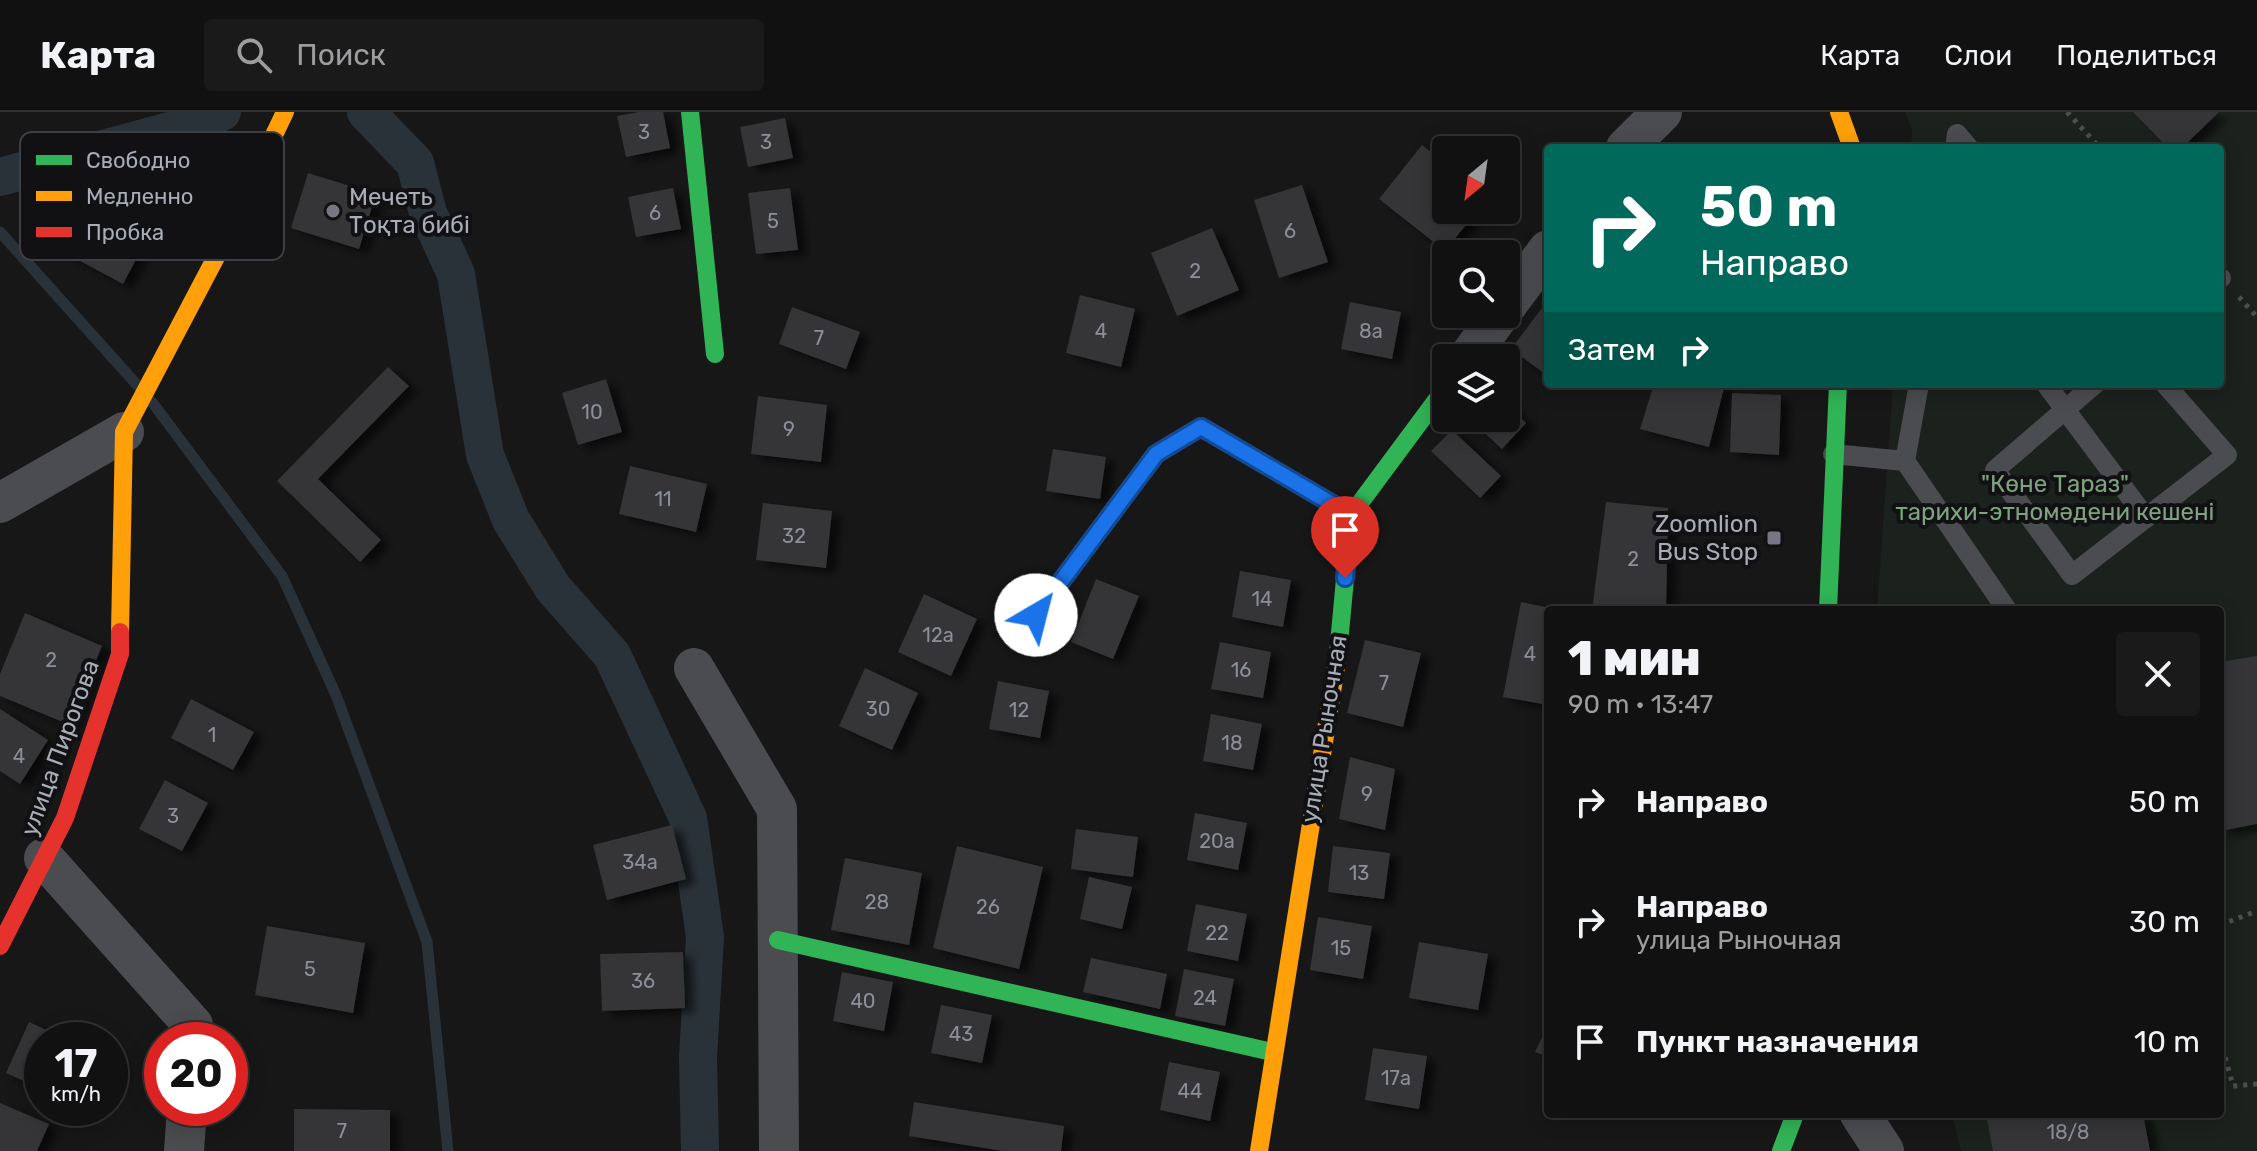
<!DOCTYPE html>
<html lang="ru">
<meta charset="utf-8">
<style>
:root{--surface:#111;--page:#1a1a1a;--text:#f1f3f6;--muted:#9c9d9f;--line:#303131}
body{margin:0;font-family:Rubik,sans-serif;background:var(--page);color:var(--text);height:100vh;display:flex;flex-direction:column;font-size:30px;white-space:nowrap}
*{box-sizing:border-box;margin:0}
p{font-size:26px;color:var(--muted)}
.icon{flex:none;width:44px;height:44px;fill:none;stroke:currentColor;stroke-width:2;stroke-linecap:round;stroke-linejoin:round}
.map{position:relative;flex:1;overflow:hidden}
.details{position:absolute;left:1544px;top:494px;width:680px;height:512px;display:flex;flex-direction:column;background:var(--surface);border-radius:8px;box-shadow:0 4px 20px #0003,0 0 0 2px var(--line)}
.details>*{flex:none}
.top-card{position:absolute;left:1544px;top:32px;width:680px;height:244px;border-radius:8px;box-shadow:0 4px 20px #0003,0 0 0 2px var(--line);background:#00695c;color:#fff;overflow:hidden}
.needle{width:52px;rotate:209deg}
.fabs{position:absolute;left:1432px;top:24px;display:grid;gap:16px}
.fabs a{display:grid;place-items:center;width:88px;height:88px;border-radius:8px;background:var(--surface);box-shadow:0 4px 20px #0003,0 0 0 2px var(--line);font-size:40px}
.speed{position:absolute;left:24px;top:910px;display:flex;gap:16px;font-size:40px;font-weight:700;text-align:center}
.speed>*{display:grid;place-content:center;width:104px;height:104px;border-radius:50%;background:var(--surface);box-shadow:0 4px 20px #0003,0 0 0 2px var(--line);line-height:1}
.speed small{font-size:20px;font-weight:400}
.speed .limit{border:12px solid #d22;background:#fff;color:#111}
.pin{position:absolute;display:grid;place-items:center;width:68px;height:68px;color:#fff;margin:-82px -34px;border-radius:50% 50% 50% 0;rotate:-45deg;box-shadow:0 0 8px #0007}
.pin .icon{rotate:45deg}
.me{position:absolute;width:88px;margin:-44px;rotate:37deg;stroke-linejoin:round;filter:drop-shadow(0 0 6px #0008)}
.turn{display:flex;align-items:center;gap:28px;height:168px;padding:0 24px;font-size:36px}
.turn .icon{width:104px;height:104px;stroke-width:2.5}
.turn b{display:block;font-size:56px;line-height:68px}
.then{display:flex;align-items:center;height:76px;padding:0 24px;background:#0003;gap:16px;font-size:30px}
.round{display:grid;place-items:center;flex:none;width:84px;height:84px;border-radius:8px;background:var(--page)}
.headline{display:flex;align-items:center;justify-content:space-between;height:136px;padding:0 24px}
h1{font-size:48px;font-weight:800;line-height:60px}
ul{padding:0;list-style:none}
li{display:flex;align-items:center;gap:24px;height:120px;padding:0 24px}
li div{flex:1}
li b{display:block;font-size:30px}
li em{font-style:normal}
header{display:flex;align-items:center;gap:48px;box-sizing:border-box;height:112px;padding:0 40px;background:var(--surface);border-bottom:2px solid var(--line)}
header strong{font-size:38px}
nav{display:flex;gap:44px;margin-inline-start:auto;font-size:28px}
.search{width:560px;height:72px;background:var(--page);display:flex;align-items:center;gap:20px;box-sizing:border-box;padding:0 28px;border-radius:8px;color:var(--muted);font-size:30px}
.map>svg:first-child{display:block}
</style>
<header>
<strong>Карта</strong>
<div class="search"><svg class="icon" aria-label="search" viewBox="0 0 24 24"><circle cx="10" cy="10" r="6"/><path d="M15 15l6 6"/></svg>Поиск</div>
<nav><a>Карта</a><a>Слои</a><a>Поделиться</a></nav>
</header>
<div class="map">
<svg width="2257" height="1039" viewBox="0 0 2257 1039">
<defs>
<filter id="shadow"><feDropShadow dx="9" dy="5" stdDeviation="4" flood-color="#0009"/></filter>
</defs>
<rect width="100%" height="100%" fill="#171717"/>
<polygon fill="#1b211c" points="1905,0 2257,0 2257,1039 1961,1039 1952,1002 2220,1002 2220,498 1877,498 1893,272 2220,272 2220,36 1911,36 1912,18"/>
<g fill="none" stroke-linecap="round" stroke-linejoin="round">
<g stroke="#2a3239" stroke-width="11">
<polyline points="0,120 138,274"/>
<polyline points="152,290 282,464 336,583 427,830 448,1039"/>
</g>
<g stroke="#2a3239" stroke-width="38">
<polyline points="366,0 415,51 428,101 456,162 485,343 511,408 553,476 612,543 688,706 705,825 698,945 700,1039"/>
<polyline points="0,65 177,17 222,0"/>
</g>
</g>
<g fill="#343537" filter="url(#shadow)">
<polygon points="639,0 663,0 670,36 626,45 617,4"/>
<polygon points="2133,0 2219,0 2182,36 2168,36"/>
<polygon points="785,6 793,46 748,55 740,15"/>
<polygon points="1422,33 1446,52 1446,98 1478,98 1445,139 1379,87"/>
<polygon points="118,61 168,87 123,172 45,130 63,96 91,111"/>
<polygon points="308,61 376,82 359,137 291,116"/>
<polygon points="1302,73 1328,150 1279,166 1254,88"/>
<polygon points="673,76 681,117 636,125 628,85"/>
<polygon points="790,76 798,138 756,142 748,81"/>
<polygon points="1212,116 1239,178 1177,204 1151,141"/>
<polygon points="1080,183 1135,197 1121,255 1066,241"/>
<polygon points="1548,188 1548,264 1511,237"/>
<polygon points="1350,190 1401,200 1392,247 1341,237"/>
<polygon points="792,195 860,220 846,257 779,232"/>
<polygon points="388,255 409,274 318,367 381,428 360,450 277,369"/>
<polygon points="606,267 622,320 578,333 562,281"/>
<polygon points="1654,272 1725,272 1709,335 1640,317"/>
<polygon points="1732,281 1781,283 1779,343 1730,340"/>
<polygon points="758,284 827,293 821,350 751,342"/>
<polygon points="1506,292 1526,311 1502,337 1468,306 1506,306"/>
<polygon points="1452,318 1501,364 1480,386 1431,339"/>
<polygon points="1053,337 1106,345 1100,387 1046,379"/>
<polygon points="630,354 707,372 696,420 619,402"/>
<polygon points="1606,390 1668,396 1666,498 1592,498"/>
<polygon points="763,391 832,399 826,456 756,448"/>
<polygon points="1240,459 1291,468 1283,515 1232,505"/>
<polygon points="1096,467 1139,484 1113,547 1071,530"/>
<polygon points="924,482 977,507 951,564 898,540"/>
<polygon points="1521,490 1555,497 1548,498 1548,593 1503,585"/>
<polygon points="25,501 102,534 70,613 0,584 0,562"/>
<polygon points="1365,528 1421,541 1403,615 1347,601"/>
<polygon points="1220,530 1271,540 1263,586 1211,577"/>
<polygon points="2257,544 2257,712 2220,719 2220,550"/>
<polygon points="865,556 918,581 892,638 839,614"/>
<polygon points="998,569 1049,579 1040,626 989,617"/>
<polygon points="191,587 254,620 233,658 171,626"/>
<polygon points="0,597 48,628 20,672 0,659"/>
<polygon points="1211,602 1262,612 1253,658 1203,649"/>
<polygon points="1350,645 1395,657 1385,718 1339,707"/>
<polygon points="165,668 208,691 182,739 139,717"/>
<polygon points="1195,701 1247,711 1238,758 1187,748"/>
<polygon points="672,713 686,767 607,788 593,733"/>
<polygon points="1076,717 1138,725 1133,765 1071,757"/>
<polygon points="957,734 1043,755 1019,857 933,836"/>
<polygon points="1333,734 1390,741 1384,787 1328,780"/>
<polygon points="845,746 922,761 909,833 831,818"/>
<polygon points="1089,765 1132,775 1122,817 1080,807"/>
<polygon points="1196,792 1247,802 1238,849 1187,839"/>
<polygon points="1318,805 1372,814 1363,867 1310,858"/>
<polygon points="267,814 365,831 353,901 255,883"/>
<polygon points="1419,830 1488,842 1478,898 1409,886"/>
<polygon points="683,840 685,896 602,899 600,842"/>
<polygon points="1091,846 1167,862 1160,897 1083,880"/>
<polygon points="1184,857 1234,867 1225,914 1175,904"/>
<polygon points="842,860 893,870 884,919 833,909"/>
<polygon points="941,893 992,903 982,951 931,941"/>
<polygon points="29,910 68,928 42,928 42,977 6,961"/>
<polygon points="1548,913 1548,945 1535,940"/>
<polygon points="1373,936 1427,944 1419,997 1365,988"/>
<polygon points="110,947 121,952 110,977"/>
<polygon points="1169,950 1220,960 1210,1009 1160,998"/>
<polygon points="914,990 1064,1014 1061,1039 1003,1039 909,1024"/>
<polygon points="0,991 49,1012 37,1039 0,1039"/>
<polygon points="294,997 390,998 390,1039 294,1039"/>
<polygon points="1986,1002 2143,1002 2150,1039 1993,1039"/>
</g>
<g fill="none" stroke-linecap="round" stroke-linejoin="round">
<g stroke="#4d4e52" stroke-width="5" stroke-dasharray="4 6" stroke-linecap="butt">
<polyline points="2067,0 2100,36"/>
<polyline points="2239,185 2257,205"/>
<polyline points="2220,813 2257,799"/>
<polyline points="2220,926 2233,974 2257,972"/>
</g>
<g stroke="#4b4c50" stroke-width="20">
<polyline points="1955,36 1957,22 1969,36"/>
<polyline points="2220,166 2221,166"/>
<polyline points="1919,272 1905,349 2007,498"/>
<polyline points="2046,272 2146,406"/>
<polyline points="2095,272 1995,358 2072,463 2227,343 2165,272"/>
<polyline points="1833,342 1905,349"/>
<polyline points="1036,503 1156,342 1201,315 1351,403"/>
</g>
<g stroke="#4b4c50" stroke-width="40">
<polyline points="1626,36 1662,0"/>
<polyline points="1506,194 1548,138"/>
<polyline points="1468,246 1500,202"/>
<polyline points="0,391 124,320"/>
<polyline points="694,556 777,697 779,1039"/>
<polyline points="44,746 193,913 192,928"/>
<polyline points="1860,1002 1884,1039"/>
<polyline points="184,1039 187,996"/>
</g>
<g stroke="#30b455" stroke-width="18">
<polyline points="690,0 715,242"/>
<polyline points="1828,498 1838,272"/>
<polyline points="1338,542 1351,403 1446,275"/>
<polyline points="778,828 1272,940"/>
<polyline points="1781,1039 1795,1002"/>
</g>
<g stroke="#ff9f0a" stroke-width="18">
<polyline points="1839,0 1852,36"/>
<polyline points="120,520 124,320 216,145 285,0"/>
<polyline points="1259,1039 1338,542"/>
</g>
<polyline stroke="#e5322d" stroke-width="18" points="0,834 65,706 120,542 120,520"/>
</g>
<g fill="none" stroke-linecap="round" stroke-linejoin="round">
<g stroke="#114b97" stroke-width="20">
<polyline id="route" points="1036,503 1156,342 1201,315 1351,403 1345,466"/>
</g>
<use href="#route" stroke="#1a73e8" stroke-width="14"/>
</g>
<g fill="#757880" stroke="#111113" stroke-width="3">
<circle cx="333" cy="99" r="8"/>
<rect x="1766" y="418" width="16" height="16" rx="4"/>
</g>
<g text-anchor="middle" stroke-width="8" stroke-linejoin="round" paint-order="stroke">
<g font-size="20" fill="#8b8f98">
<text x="644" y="27">3</text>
<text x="766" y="37">3</text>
<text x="655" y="108">6</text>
<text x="773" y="116">5</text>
<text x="1290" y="126">6</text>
<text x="1195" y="166">2</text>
<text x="1101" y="226">4</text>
<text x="1371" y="226">8а</text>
<text x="819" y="233">7</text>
<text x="592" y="307">10</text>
<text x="789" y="324">9</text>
<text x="663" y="394">11</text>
<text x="794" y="431">32</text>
<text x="1633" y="454">2</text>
<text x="1262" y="494">14</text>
<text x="938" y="530">12а</text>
<text x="1530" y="549">4</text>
<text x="51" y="555">2</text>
<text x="1241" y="565">16</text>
<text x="1384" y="578">7</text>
<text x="878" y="604">30</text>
<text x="1019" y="605">12</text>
<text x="212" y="630">1</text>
<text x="1232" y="638">18</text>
<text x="19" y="651">4</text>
<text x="1367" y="689">9</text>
<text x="173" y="711">3</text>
<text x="1217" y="736">20а</text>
<text x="640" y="757">34а</text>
<text x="1359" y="768">13</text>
<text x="877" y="797">28</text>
<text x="988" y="802">26</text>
<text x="1217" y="828">22</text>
<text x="1341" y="843">15</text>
<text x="310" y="864">5</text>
<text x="643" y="876">36</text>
<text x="1205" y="893">24</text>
<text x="863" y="896">40</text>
<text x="961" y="929">43</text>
<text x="1396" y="973">17а</text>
<text x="1190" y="986">44</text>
<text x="342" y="1026">7</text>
<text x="2068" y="1027">18/8</text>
</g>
<g font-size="24" fill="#a8adb8" stroke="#111113" text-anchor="start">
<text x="349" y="93">Мечеть<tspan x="349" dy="28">Тоқта бибі</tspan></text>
<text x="1758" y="420" text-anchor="end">Zoomlion<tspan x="1758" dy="28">Bus Stop</tspan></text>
</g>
<g font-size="24" fill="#7fa381" stroke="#111113">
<text x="2055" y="380">"Көне Тараз"<tspan x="2055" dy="28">тарихи-этномәдени кешені</tspan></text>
</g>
<g font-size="24" fill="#a8adb8" stroke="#111113">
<text transform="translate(1324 617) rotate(-81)" y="8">улица Рыночная</text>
<text transform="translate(60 636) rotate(-70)" y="8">улица Пирогова</text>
</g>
</g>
<rect x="20" y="20" width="264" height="128" rx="12" fill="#111113" stroke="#3e4045" stroke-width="2"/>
<rect x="36" y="43" width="36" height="10" fill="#30b455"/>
<rect x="36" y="79" width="36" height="10" fill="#ff9f0a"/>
<rect x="36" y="115" width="36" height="10" fill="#e5322d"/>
<g font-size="22" fill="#a8adb8">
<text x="86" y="56">Свободно</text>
<text x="86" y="92">Медленно</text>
<text x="86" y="128">Пробка</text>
</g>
</svg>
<div class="fabs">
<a><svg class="needle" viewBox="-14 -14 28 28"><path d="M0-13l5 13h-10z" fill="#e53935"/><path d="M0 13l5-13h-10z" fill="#9c9d9f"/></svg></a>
<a><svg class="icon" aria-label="search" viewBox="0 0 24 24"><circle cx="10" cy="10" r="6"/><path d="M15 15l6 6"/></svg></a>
<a><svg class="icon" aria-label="layers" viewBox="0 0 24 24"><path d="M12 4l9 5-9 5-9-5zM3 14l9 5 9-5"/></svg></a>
</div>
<div class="speed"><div>17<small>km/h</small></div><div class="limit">20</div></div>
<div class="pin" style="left:1345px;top:466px;background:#d93025"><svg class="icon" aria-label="arrive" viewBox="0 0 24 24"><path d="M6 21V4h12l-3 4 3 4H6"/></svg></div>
<svg class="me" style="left:1036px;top:503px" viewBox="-20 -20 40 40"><circle r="19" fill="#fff"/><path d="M0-13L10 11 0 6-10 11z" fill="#1a73e8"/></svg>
<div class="top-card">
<div class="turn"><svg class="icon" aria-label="right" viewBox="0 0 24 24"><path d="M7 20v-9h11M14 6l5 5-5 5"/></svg><div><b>50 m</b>Направо</div></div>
<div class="then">Затем<svg class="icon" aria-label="right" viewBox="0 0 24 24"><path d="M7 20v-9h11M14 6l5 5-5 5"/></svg></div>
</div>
<section class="details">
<div class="headline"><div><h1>1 мин</h1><p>90 m · 13:47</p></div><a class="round"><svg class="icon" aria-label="close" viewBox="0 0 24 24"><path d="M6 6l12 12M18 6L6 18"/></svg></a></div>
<ul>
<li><svg class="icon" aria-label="right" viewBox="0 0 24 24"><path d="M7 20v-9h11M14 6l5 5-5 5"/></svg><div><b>Направо</b></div><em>50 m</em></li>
<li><svg class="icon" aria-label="right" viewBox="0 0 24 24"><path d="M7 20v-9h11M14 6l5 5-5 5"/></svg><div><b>Направо</b><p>улица Рыночная</p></div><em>30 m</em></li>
<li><svg class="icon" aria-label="arrive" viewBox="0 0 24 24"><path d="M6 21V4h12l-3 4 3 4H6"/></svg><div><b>Пункт назначения</b></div><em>10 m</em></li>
</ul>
</section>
</div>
